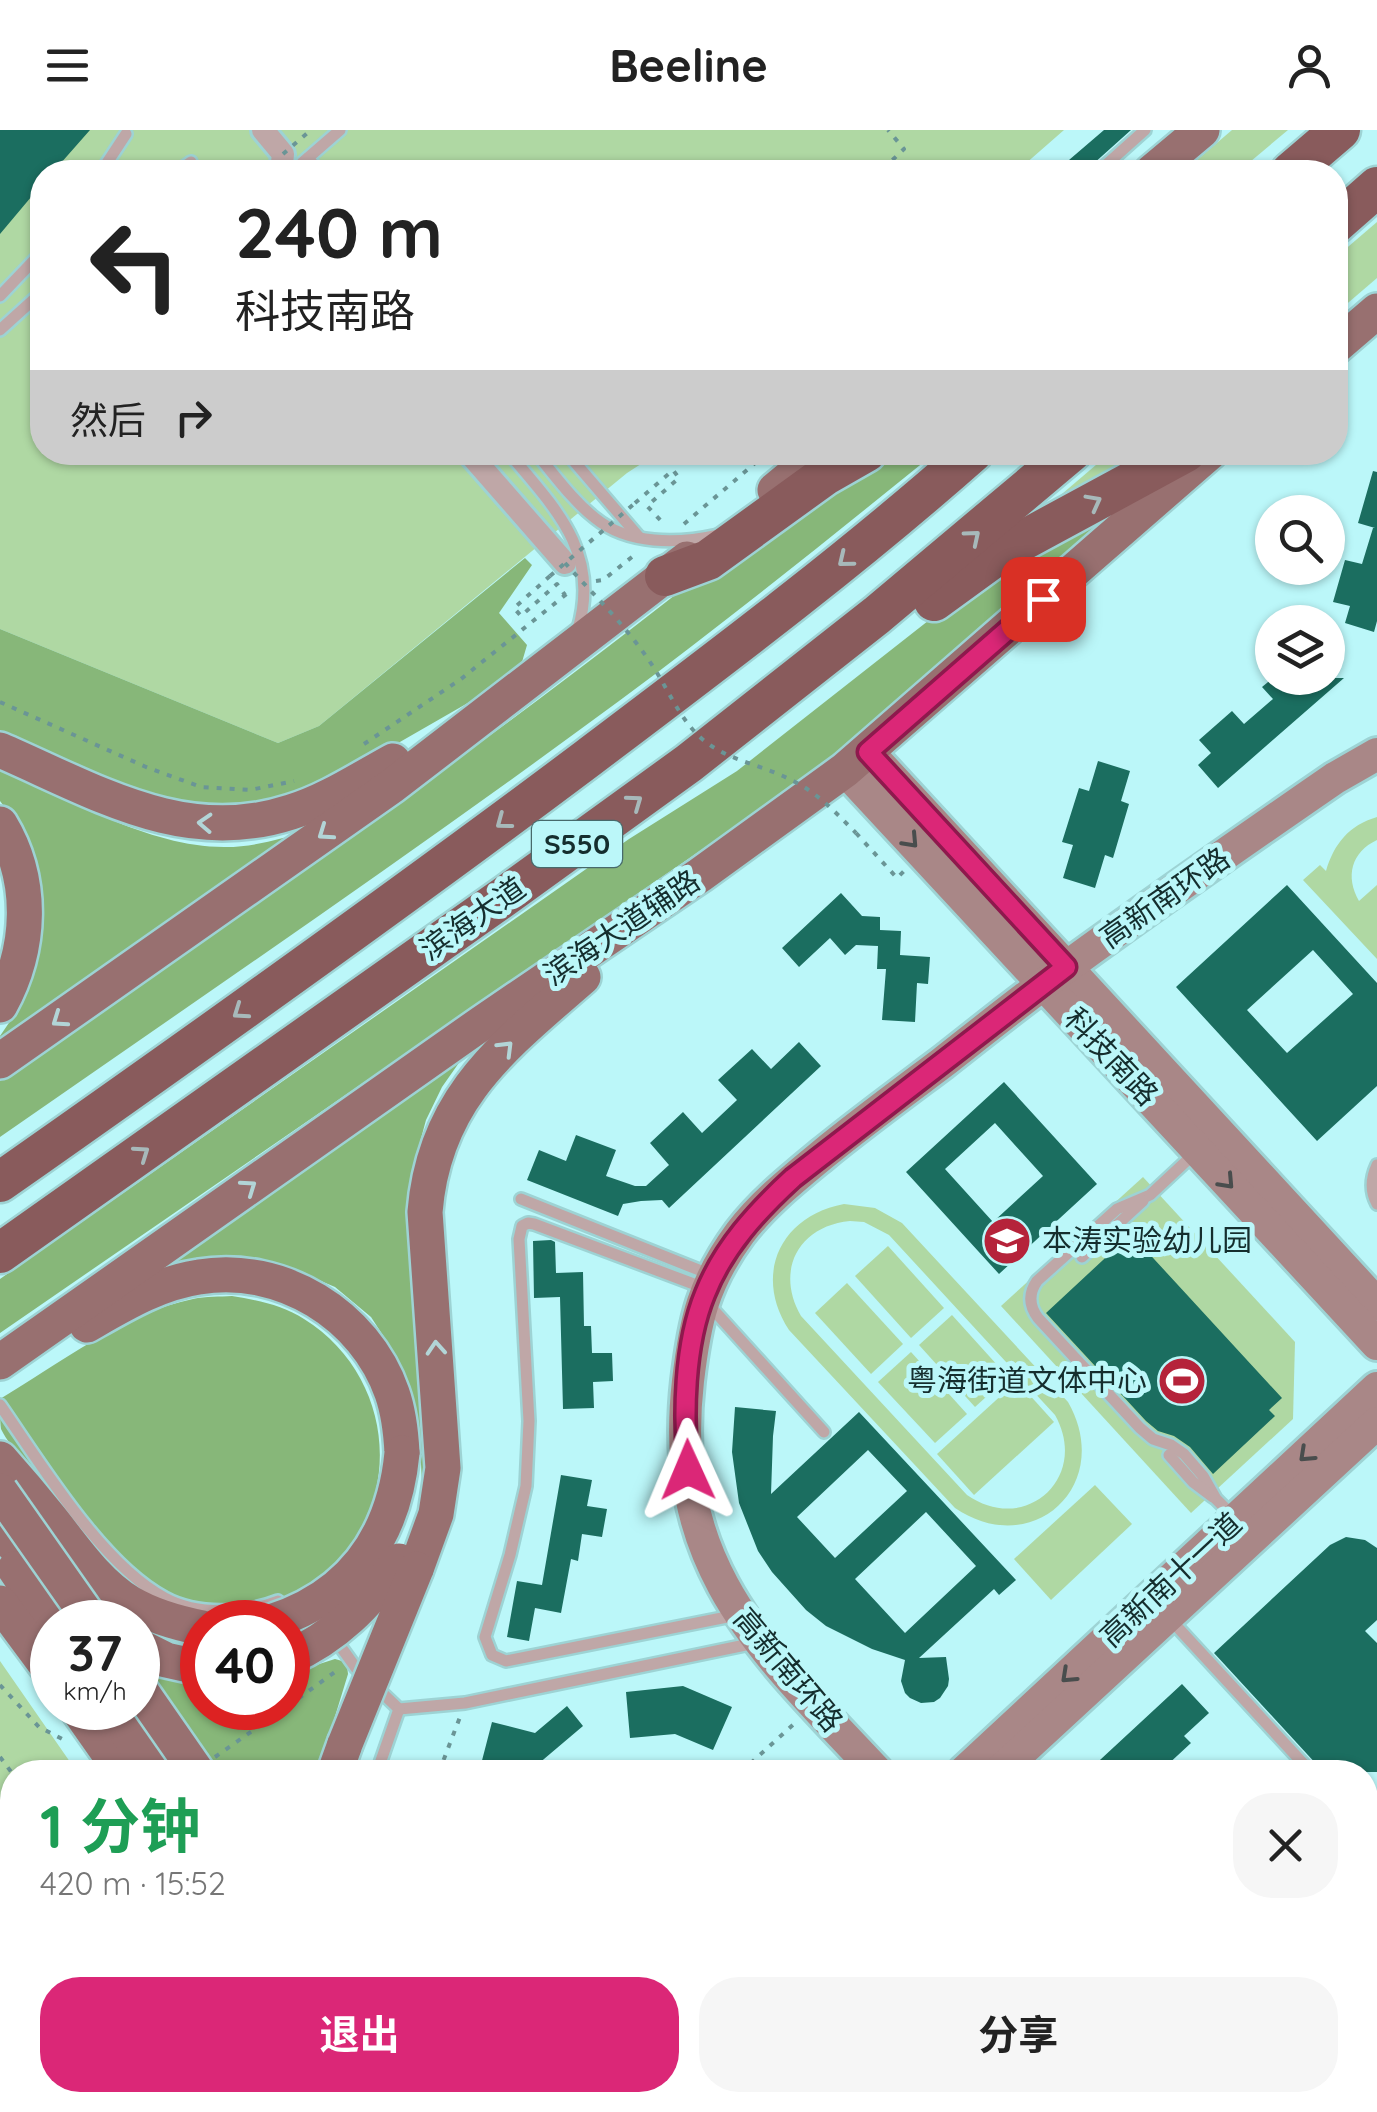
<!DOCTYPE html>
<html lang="zh">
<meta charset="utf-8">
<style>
:root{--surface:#fff;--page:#f6f6f6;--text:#222;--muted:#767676;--accent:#db2777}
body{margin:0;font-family:Quicksand,"Noto Sans SC",sans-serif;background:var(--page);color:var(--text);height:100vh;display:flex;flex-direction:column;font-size:38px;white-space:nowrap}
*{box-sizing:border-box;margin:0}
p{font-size:32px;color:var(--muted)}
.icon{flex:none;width:55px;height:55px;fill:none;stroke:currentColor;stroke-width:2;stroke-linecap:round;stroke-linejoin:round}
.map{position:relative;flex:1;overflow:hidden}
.side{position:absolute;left:0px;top:1630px;width:1378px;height:352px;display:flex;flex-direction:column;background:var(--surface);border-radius:40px 40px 0 0;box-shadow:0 2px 8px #0004}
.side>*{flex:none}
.banner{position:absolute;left:30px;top:30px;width:1318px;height:305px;border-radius:40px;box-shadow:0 2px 8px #0004;background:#fff;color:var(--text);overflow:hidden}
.fabs{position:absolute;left:1255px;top:365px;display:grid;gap:20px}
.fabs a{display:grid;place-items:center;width:90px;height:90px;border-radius:50%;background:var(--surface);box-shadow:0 2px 8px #0004;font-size:50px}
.speed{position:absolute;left:30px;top:1470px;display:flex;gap:20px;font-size:50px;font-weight:700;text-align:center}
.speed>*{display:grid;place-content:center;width:130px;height:130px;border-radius:50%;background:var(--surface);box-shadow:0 2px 8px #0004;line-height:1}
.speed small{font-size:25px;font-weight:400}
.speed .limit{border:15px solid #d22;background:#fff;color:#111}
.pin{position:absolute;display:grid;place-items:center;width:85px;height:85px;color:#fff;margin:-42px;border-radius:20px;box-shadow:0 5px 15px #0006}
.me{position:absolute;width:110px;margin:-55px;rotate:359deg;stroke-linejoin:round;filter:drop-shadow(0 0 8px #0008)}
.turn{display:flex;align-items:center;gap:35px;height:210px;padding:0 40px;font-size:45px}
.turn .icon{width:130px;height:130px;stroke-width:2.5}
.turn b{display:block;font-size:70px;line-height:85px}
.then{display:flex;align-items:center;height:95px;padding:0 40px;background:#0003;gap:20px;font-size:38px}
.round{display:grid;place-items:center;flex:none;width:105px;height:105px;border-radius:40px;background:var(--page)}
.headline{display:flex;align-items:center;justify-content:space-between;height:170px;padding:0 40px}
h1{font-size:60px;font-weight:700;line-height:75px;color:#1e9e55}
.primary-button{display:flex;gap:20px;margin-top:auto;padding:20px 40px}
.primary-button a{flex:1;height:115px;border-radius:40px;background:var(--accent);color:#fff;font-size:40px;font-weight:700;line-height:115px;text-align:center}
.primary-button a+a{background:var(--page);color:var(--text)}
header{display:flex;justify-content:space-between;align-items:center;height:130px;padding:0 40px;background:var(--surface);font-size:45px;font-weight:700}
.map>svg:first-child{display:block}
</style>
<header><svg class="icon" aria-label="menu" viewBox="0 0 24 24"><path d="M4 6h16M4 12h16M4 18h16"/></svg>Beeline<svg class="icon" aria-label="person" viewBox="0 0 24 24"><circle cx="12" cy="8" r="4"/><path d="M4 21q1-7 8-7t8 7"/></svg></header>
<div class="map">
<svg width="1377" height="1982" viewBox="0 0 1377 1982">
<rect width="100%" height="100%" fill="#bbf7f9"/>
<g fill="#afd8a3" fill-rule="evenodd">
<polygon points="0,0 1064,0 1016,42 42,42 42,322 658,323 627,343 319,596 278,613 0,499"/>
<polygon points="1232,0 1288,0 1238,42 1183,42"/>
<polygon points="1377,92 1377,148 1335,184 1335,128"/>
<polygon points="1110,323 1161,323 1028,393"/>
<path d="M1377 687V710C1351 722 1345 747 1359 771L1377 755V829L1303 750 1320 735 1326 741C1334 714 1349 695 1377 687Z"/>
<polygon points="1143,1047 1295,1212 1293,1289 1191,1383 1001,1176"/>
<path d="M844 1074 875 1078 902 1093 1068 1272C1115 1354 1033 1431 955 1378L789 1200C753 1145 780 1086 844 1074ZM850 1091 864 1092 889 1105 1055 1285C1090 1347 1026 1406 967 1365L801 1186C775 1141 798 1096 850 1091Z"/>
<polygon points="888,1116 944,1178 911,1208 855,1146"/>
<polygon points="847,1153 903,1214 871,1244 815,1183"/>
<polygon points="952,1185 1008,1247 975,1277 919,1215"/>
<polygon points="911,1222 967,1284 935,1313 878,1252"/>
<polygon points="1017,1251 1054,1292 974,1365 937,1324"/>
<polygon points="1095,1355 1132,1394 1051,1470 1014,1429"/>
<polygon points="0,1531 77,1642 12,1642 12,1970 327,1970 337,1982 0,1982"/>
</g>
<g fill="#87b779">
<path d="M877 323H935C831 407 727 491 619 571 416 721 207 863 0 1007V951L387 677C528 584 657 476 793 376 820 357 849 340 877 323Z"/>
<polygon points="1147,360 932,546 847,615 755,683 0,1203 0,1149 629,709 737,641 956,469"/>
<polygon points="525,428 532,435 499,483 527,515 522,532 473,570 299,670 224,683 146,667 0,604 0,499 278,613 319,596"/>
<path d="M0 637C66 668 151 718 226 717 255 717 282 708 310 701L0 916V906L15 884 30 850 40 795 38 744 22 700 0 671Z"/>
<polygon points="470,917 442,957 426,990 417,1023 412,1068 427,1302 422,1353 419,1296 411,1260 397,1227 371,1187 335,1157 288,1137 233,1128 163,1138"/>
<path d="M232 1166C257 1170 283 1175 304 1189 397 1247 407 1379 320 1448 299 1464 271 1480 244 1482 230 1482 213 1476 199 1474 182 1470 163 1469 146 1464 122 1455 101 1428 83 1409 59 1385 42 1359 23 1331 16 1321 6 1310 1 1299 0 1291 0 1278 0 1269 58 1234 127 1182 193 1169 206 1166 220 1167 232 1166Z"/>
<polygon points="335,1529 342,1531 347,1536 348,1544 318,1642 219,1642 144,1534 202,1553 202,1578 288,1578 288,1544"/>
</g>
<polygon fill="#62ced3" points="0,1733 12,1749 12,1970 191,1970 200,1982 0,1982"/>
<g fill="#1b6e60" fill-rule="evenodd">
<polygon points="0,0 90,0 53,42 42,42 42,54 0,104"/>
<polygon points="1104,0 1131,0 1092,35 1089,42 1055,42"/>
<polygon points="1373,341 1377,342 1377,491 1374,502 1345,493 1350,476 1333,472 1345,430 1362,434 1373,398 1375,398 1358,393"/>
<polygon points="1273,548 1344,548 1218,658 1198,635 1211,623 1199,610 1232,581 1244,594 1273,569 1262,557"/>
<polygon points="1098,631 1130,641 1121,671 1129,674 1113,728 1105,725 1095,758 1063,748 1073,715 1062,712 1079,658 1089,661"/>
<path d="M1287 755 1377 853V956L1317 1011 1176 857ZM1313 820 1353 864 1287 923 1247 880Z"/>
<polygon points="841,763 862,786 880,787 880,800 901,801 900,825 930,827 928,854 917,853 915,892 882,890 886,839 877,839 878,816 856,815 845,825 830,808 799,837 782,818"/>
<polygon points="799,912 821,936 669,1078 662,1070 641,1071 623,1074 618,1086 527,1050 539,1020 566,1031 576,1005 616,1020 606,1046 635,1056 646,1056 669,1035 650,1013 683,982 702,1003 737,970 718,950 752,919 771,939"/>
<path d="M1004 952 1097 1054 999 1144 906 1042ZM995 993 1043 1046 993 1092 945 1039Z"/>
<polygon points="1131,1104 1282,1268 1269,1280 1275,1286 1213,1344 1190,1317 1174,1306 1158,1301 1146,1291 1046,1183"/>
<polygon points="551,1110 555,1112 556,1143 583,1142 584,1196 591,1196 592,1223 612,1223 613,1251 593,1252 594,1278 563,1279 560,1167 534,1168 533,1111"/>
<path d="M735 1277 776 1281 773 1306 771 1364 859 1282 1016 1450 999 1465 994 1459 919 1528 946 1527 949 1549 948 1556 940 1568 934 1572 921 1573 910 1568 905 1563 901 1551 905 1530 872 1519 826 1496 806 1480 772 1442 758 1421 739 1373 732 1322ZM868 1320 907 1361 835 1428 797 1387ZM926 1382 976 1436 905 1503 855 1449Z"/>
<polygon points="561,1345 592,1350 587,1376 607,1379 602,1407 582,1404 578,1431 571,1429 561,1483 535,1478 529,1511 507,1507 517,1451 542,1455"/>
<polygon points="1346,1407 1365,1410 1377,1418 1377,1490 1365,1501 1377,1513 1377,1642 1320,1642 1318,1636 1214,1523 1330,1415"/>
<polygon points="1182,1554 1209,1583 1184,1606 1191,1613 1164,1638 1158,1631 1145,1642 1087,1642"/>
<polygon points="683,1556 732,1577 713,1620 675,1604 630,1608 626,1562"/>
<polygon points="567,1576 583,1596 531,1640 507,1634 505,1642 479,1642 492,1592 535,1603"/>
</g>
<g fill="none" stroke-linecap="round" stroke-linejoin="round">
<g stroke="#9dd3d4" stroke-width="16">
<g id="lane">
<polyline points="308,28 320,42"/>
<polyline points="302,33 340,0"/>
<polyline points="101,42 126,4"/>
<polyline points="177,42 191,32"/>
<polyline points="1098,42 1145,0"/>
<polyline points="0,166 42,122"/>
<polyline points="0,200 42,162"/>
<path d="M508 322C554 377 601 422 578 499"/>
<path d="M535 322C554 344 572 370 595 388 628 415 678 414 718 405"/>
<polyline points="566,322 639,407"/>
<path d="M1195 1023 1150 1065 1117 1079 1037 1151C1028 1164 1029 1176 1038 1188L1140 1298 1153 1309 1171 1315 1184 1324 1203 1346 1216 1369 1233 1386"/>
<path d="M1377 1035C1371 1048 1370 1061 1377 1074"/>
<polyline points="521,1069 709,1144"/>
<polyline points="1082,1127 1143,1071"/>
<polyline points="707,1159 534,1094 528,1093 522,1096 519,1109 529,1291 526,1356 510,1425 485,1507 492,1525 506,1531 737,1485"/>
<polyline points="709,1175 824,1302"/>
<path d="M0 1275C41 1334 102 1435 165 1468 196 1485 246 1484 278 1471"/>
<polyline points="1169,1325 1193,1352 1213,1367"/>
<polyline points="1169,1488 1311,1642"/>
<polyline points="333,1506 356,1538 399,1579 465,1573 755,1513"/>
<polyline points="377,1642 399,1579"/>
<polyline points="1365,1701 1377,1714"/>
<polyline points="346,1970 355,1982"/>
<polyline points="1090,1970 1095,1982"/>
<polyline points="736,1982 749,1970"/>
</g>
</g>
<g stroke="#9dd3d4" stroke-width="28">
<g id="street">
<polyline points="263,0 283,24 281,42"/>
<polyline points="468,322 565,433"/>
<polyline points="1365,1769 1377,1758"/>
</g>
</g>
<g stroke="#9dd3d4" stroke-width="38">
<g id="secondary">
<polyline points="868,622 1377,1174"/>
<polyline points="845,640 1377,1214"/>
<path d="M877 1642C761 1518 667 1436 688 1251 695 1191 703 1153 740 1103 763 1073 793 1049 822 1025 861 993 902 963 942 933 984 900 1025 867 1068 836 1156 772 1245 710 1335 648L1377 624"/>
<polyline points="964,1642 1377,1258"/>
<polyline points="999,1642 1377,1293"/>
<polyline points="1180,1970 1191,1982"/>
<polyline points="599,1982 612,1970"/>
<polyline points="631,1982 644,1970"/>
</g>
</g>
<g stroke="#9dd3d4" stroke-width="40">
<g id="primary">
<polyline points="1152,42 1202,0"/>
<polyline points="1335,217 1377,181"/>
<polyline points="775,360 821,322"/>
<path d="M0 620C95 661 184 717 291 682 327 671 360 649 393 631"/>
<path d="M0 694C34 750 31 819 0 875"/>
<polyline points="0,931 392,656 687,429"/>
<path d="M87 1195C122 1175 158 1153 199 1147 281 1133 365 1185 392 1263 399 1283 401 1303 402 1323"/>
<polyline points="0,1232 482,893 700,745 845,640 1210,322"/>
<path d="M0 1329C17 1348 34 1368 50 1388 74 1418 96 1452 130 1473 152 1486 177 1493 202 1498"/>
<polyline points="0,1401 59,1461"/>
<polyline points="15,1439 52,1494"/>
<path d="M416 1439 436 1384 443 1338 425 1082C434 968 503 917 583 847"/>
<polyline points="0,1473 52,1543"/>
<polyline points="138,1516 166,1530 202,1538"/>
<polyline points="77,1578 122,1642"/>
<polyline points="110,1578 155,1642"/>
<polyline points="335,1642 345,1614"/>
<polyline points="380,1970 389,1982"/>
<polyline points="432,1970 441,1982"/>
<polyline points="473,1970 484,1982"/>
</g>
</g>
<g stroke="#9dd3d4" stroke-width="45">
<g id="highway">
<polyline points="1291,42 1340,0"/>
<polyline points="1335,94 1377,57"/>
<polyline points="665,446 708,430 824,346 866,322"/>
<polyline points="934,471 989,431 1020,412 1186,322"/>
<path d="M0 1052C198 913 395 773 588 628 719 529 850 431 973 322"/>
<polyline points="0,1123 508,764 689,633 877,485 1071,322"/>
</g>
</g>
<g stroke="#6a9596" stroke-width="4" stroke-dasharray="5 8" stroke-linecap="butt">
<polyline points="883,39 904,19 888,0"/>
<polyline points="635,373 673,340 679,348 647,376 664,394"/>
<polyline points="684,394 768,322"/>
<polyline points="550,446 514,478 521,486 557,454 565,465"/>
<polyline points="596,451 603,450 637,423"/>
<polyline points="0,572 146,637 201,657 250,660 294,651"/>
<polyline points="364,614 461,549 569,462"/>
<polyline points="856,703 897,748 904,741"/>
<polyline points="0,1555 39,1597 66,1611"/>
<polyline points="288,1576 339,1539"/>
<polyline points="0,1627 12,1643"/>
<polyline points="215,1627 285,1578"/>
<polyline points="439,1642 460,1587"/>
<polyline points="741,1642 796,1592"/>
<polyline points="0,1681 12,1698"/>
<polyline points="222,1970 232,1982"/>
<polyline points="273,1970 283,1982"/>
<path d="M944 1982C968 1969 982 1968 1006 1982"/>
<polyline points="1040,1982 1053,1970"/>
</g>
<use href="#lane" stroke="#bfa7a7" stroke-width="11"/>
<use href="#street" stroke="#bfa7a7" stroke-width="22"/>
<use href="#secondary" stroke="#a98787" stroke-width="32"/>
<use href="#primary" stroke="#987070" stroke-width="35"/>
<use href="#highway" stroke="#895b5c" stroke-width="40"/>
<g stroke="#9dd3d4" stroke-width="40" stroke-linecap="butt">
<g id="primary-bridge">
<polyline points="0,1361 92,1492"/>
<path d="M271 1492C352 1466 394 1407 402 1323"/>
<path d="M288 1528C337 1506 367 1474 399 1431"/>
<polyline points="138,1557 197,1642"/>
<polyline points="345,1614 416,1439"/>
</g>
</g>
<g stroke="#6a9596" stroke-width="4" stroke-dasharray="5 8" stroke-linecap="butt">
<polyline points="283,24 311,0"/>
<path d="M565 433C594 465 626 496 650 532 668 558 678 587 701 608 727 631 761 634 791 650 817 662 836 683 856 703"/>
<polyline points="550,446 635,373"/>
</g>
<use href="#primary-bridge" stroke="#987070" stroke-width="35"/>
</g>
<defs><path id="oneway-chevron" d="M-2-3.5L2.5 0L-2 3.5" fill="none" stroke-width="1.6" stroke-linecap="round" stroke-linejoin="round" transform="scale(2.5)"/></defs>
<g stroke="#a7b9ba">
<use href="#oneway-chevron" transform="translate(1094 372) rotate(-28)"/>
<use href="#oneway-chevron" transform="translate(973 407) rotate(-40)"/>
<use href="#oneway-chevron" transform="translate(845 430) rotate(141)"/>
<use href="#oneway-chevron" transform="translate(635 672) rotate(-36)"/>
<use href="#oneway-chevron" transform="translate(503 692) rotate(143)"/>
<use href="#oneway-chevron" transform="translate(240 882) rotate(145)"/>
<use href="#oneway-chevron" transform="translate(142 1023) rotate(-35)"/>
</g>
<g stroke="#b2d5d7">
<use href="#oneway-chevron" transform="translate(205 693) rotate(-177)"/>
<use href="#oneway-chevron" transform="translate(325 703) rotate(145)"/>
<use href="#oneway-chevron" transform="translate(59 890) rotate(145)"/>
<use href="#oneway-chevron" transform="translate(506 918) rotate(-45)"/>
<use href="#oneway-chevron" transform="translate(249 1057) rotate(-35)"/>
<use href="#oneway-chevron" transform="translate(436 1218) rotate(-94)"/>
</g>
<g stroke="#494d4d">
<use href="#oneway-chevron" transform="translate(911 711) rotate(47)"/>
<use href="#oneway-chevron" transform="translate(1227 1052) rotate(47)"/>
<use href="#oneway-chevron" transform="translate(1306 1325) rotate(137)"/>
<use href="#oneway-chevron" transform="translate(1068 1546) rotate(137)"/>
</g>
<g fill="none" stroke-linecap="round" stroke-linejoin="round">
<g stroke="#8e194d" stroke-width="25">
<path id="route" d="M688 1340C683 1285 684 1215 705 1164 723 1118 757 1081 793 1048L1066 837 868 622 1043 469"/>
</g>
<use href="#route" stroke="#db2777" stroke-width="18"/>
</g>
<defs>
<g id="school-disc" transform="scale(2.5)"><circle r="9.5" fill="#b5233a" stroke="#bbf7f9"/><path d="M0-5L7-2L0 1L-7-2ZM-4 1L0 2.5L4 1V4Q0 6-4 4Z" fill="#fff"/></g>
<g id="stadium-disc" transform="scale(2.5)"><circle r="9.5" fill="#b5233a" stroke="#bbf7f9"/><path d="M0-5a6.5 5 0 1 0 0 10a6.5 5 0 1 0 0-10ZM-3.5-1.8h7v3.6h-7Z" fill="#fff"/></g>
</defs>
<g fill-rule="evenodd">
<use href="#school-disc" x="1007" y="1111"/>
<use href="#stadium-disc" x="1182" y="1251"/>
</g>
<g text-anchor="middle" stroke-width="10" stroke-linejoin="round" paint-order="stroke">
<rect fill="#bbf7f9" stroke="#476a6b" stroke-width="2.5" x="532" y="691" width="90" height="46" rx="8"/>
<g font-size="28" font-weight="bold" fill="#152e2e">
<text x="577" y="724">S550</text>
</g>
<g font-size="30" fill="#152e2e" stroke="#bbf7f9">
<text transform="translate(1165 768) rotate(-35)" y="10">高新南环路</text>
<text transform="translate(473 789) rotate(-35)" y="10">滨海大道</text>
<text transform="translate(622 798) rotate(-34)" y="10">滨海大道辅路</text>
<text transform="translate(1111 927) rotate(47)" y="10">科技南路</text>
<text transform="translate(1171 1450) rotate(-43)" y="10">高新南十一道</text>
<text transform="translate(788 1540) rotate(50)" y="10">高新南环路</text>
</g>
<g font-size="30" fill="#152e2e" stroke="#bbf7f9" text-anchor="start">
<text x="1042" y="1121">本涛实验幼儿园</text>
<text x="1147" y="1261" text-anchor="end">粤海街道文体中心</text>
</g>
</g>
</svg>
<div class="fabs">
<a><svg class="icon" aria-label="search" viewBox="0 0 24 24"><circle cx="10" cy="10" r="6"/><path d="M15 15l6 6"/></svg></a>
<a><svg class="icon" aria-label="layers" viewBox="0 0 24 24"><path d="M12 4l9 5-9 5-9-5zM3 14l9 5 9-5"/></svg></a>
</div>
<div class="speed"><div>37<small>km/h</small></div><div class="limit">40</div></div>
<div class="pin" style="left:1043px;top:469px;background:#d93025"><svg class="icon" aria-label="arrive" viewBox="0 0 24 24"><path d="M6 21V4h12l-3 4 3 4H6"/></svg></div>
<svg class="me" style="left:688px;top:1340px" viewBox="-20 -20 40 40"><path d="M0-17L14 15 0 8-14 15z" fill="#db2777" stroke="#fff" stroke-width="4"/></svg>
<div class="banner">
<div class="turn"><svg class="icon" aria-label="left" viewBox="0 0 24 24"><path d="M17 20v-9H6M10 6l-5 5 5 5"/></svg><div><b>240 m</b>科技南路</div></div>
<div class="then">然后<svg class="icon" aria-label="right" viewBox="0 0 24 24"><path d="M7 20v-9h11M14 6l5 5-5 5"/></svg></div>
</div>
<section class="side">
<div class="headline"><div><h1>1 分钟</h1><p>420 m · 15:52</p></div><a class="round"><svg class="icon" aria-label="close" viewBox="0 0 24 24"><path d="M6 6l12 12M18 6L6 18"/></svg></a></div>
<div class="primary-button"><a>退出</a><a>分享</a></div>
</section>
</div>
